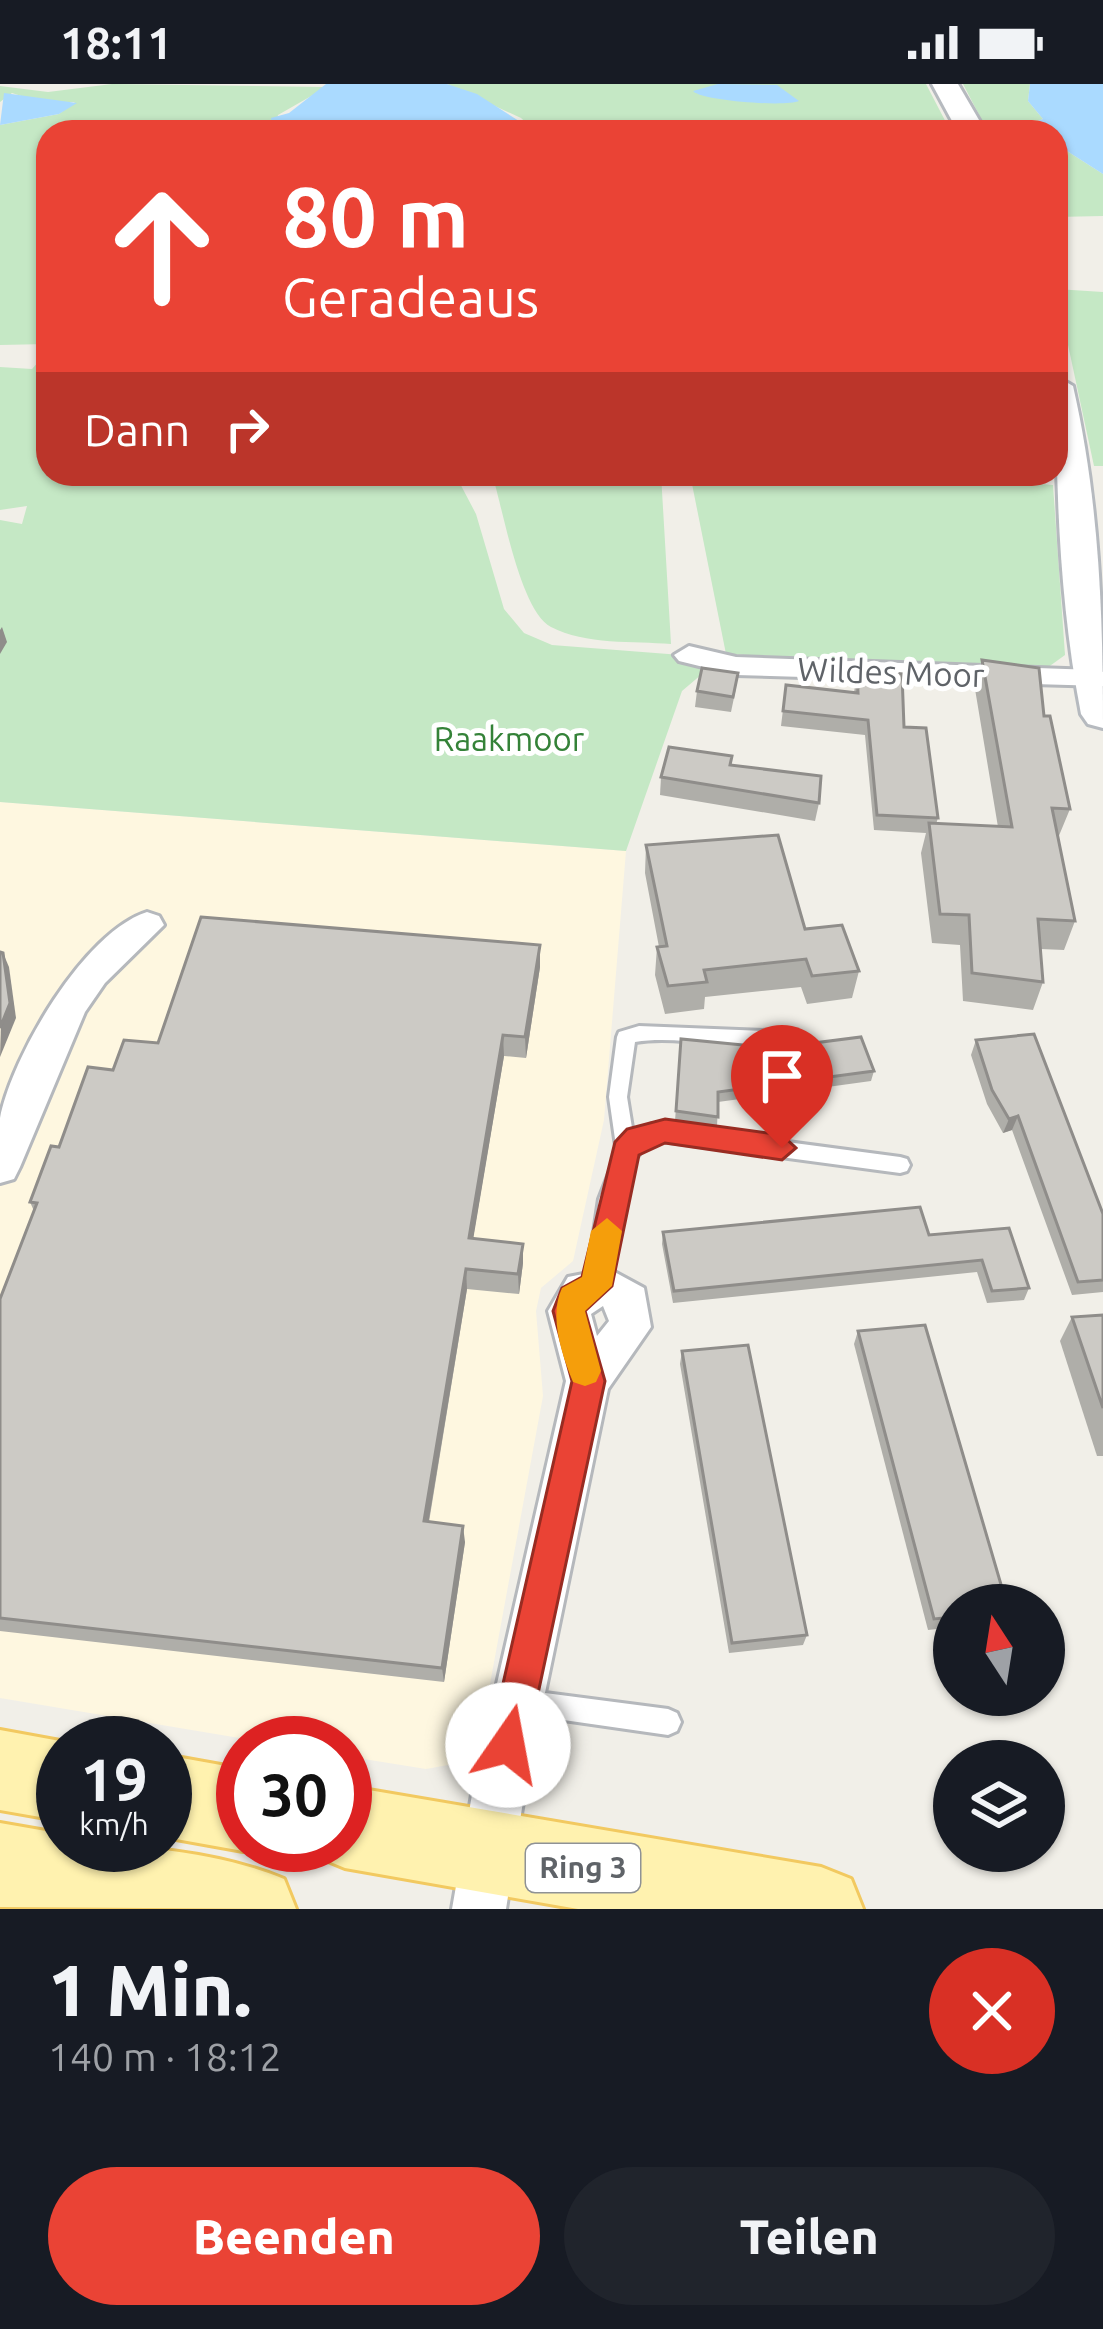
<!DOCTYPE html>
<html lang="de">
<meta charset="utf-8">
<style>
:root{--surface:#171b24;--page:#20242c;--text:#f1f3f6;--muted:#9ea1a6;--accent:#ea4335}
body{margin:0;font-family:Ubuntu,sans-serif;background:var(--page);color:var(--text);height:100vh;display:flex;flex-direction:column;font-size:45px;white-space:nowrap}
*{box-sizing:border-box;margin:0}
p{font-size:39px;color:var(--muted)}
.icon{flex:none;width:66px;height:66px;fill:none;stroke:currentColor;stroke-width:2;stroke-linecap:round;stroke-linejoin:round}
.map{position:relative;height:1825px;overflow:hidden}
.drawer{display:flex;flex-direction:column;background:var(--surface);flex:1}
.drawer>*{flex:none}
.top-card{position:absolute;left:36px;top:36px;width:1032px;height:366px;border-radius:36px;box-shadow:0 3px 9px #0004;background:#ea4335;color:#fff;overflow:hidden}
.needle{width:78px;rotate:348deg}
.controls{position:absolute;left:933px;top:1500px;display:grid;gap:24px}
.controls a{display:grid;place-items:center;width:132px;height:132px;border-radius:50%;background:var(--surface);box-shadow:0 3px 9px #0004;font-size:60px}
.speed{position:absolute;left:36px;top:1632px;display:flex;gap:24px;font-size:60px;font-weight:700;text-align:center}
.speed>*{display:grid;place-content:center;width:156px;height:156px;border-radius:50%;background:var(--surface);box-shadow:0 3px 9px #0004;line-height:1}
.speed small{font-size:30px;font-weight:400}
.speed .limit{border:18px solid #d22;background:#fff;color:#111}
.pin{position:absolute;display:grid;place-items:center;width:102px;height:102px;color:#fff;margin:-123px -51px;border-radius:50% 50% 50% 0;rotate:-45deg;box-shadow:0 0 12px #0007}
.pin .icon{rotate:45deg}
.me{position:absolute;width:132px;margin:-66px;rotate:12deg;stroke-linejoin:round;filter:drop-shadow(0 0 9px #0008)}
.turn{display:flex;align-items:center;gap:42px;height:252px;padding:0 48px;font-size:54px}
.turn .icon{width:156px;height:156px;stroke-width:2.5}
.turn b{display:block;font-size:84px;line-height:102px}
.then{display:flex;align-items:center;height:114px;padding:0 48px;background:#0003;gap:24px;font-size:45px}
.round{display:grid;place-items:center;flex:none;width:126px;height:126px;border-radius:63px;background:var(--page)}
.overview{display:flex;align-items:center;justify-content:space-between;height:204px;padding:0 48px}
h1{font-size:72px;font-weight:800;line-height:90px}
.button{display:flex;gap:24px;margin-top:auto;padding:24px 48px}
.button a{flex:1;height:138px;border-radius:72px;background:var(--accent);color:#fff;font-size:48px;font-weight:800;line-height:138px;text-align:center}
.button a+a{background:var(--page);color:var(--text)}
.status{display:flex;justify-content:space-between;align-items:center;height:84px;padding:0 60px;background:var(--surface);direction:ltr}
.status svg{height:33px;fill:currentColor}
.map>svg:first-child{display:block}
</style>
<div class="status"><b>18:11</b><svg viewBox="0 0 49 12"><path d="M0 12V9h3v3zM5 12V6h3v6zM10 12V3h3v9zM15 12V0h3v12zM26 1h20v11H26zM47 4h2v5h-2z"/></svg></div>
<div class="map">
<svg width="1103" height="1825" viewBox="0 0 1103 1825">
<rect width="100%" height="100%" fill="#f1efe8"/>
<polygon fill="#fef7e0" points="0,718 626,767 604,1036 573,1177 541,1204 536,1227 543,1312 476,1676 426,1685 345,1672 345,1659 269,1659 0,1614"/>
<g fill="#c5e8c5">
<polygon points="112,0 327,3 278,31 274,48 48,48 48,260 0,261 0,41 59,30 75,18 40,18 12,9 0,18 0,2 48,8"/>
<polygon points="447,0 926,0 951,48 536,48 521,34"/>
<polygon points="963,0 1030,0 1028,17 1043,35 1024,42 1034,48 988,48"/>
<polygon points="1056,60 1103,90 1103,132 1056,133"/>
<polygon points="1056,205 1103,208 1103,382 1094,382"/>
<polygon points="48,267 48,390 455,390 476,430 504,525 524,549 552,561 694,572 702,590 682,607 626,767 0,718 0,436 22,440 27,422 0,426 0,283 32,285"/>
<path d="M553 390H661L671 560C634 557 585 561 551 543 521 527 504 431 494 397Z"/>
<polygon points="690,390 931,390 1053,401 1065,571 1047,584 726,570"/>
</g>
<g fill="#aadaff">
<polygon points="326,0 447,0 477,10 536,48 274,48 271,34 289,29"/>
<path d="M718 0 777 1 799 17C786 23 702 17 693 7Z"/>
<polygon points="1030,0 1103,0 1103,90 1056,60 1056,48 1034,48 1024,42 1043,35 1028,17"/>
<polygon points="4,9 77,19 59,30 0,41"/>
</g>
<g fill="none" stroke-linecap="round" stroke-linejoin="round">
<g stroke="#b5b8bc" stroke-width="6">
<g id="lane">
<path d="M639 942 792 948 799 950 801 955 799 960C746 973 688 949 635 958L627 1013 633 1050 652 1040 900 1073 907 1075 910 1081 907 1087 900 1089 655 1056C610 1085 614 1155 606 1202L603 1209 596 1211 589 1209 586 1202 599 1115 617 1069 609 1013 617 953 619 948Z"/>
<polygon points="522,1606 668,1625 677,1629 681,1638 677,1647 668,1651 522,1630 513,1627 510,1618 513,1609"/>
</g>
</g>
<g stroke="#b5b8bc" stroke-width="6">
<g id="street">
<polygon points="689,562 736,573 1094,586 1103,588 1103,602 736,591 679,577 674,571"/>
<path d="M147 828 159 832 164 841 105 899 85 928 20 1083 14 1095 0 1099C0 1079 0 1054 0 1034 12 972 84 848 147 828Z"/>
<path d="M609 1185 644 1204 651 1243 608 1305 525 1705 506 1825H452L473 1705 566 1297 548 1227 568 1193ZM603 1222 609 1237 597 1252 591 1230Z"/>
</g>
</g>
<g stroke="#b6babf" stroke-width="6">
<g id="secondary">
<polygon points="932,0 958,0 986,48 958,48"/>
<path d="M1056 292 1073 302C1099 416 1103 528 1103 644L1088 640 1081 630C1059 516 1056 405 1056 292Z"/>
</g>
</g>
<g stroke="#f2c960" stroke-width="6">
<g id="primary">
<polygon points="0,1646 71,1659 63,1659 63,1737 0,1726"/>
<polygon points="165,1671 243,1685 243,1761 257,1761 243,1767 165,1753"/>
<polygon points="345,1702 821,1783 851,1795 863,1825 578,1825 345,1784 316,1772 311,1761 345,1761"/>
<path d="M0 1739 63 1750V1761C136 1761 216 1767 284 1795L296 1825 0 1823Z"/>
</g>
</g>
<use href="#lane" fill="#fff" fill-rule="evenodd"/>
<use href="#street" fill="#fff" fill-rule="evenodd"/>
<use href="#secondary" fill="#fff" fill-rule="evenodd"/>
<use href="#primary" fill="#fff2af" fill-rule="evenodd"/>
</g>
<g fill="#afaea9">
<polygon points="982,576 1044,632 1070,725 1058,754 1075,837 1064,866 1041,865 1043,898 1033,926 963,917 960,861 932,859 921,769 926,749 874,746 865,651 781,642 786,601 854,609 857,586 904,643 938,734 936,740 998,743 975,605"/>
<polygon points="736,604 731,628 695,623 697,607"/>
<polygon points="731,681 819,719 815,737 660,711 661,693"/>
<polygon points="646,761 805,845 859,887 852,914 807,920 801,903 705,913 704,925 665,930 655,891 657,863 659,863 645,789"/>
<polygon points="540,883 526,974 504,972 473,1154 523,1179 519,1210 467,1205 429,1438 465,1458 444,1598 0,1547 0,1215 34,1127 30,1118 59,1063 113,986 158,959"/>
<polygon points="681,955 753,962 790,962 874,987 871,997 718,1018 717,1043 675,1037"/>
<polygon points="976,956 1103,1130 1103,1208 1072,1211 1012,1046 1003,1049 987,1020 971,971"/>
<polygon points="1009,1144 1029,1204 1024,1216 987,1219 977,1188 673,1219 662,1160 663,1148 929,1151"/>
<polygon points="1103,1231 1103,1372 1097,1372 1060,1257 1072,1233"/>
<polygon points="858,1247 954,1521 954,1543 928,1546 854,1260"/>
<polygon points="682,1267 807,1551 803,1561 729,1569 680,1280"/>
</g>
<g fill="#8f8d8a">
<polygon points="2,543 7,558 0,570 0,546"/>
<polygon points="540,861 540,883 526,974 525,953"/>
<polygon points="3,869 9,883 16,934 0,973"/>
<polygon points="503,951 504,972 470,1174 469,1154"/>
<polygon points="1018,1032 1012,1046 1003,1049 1009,1035"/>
<polygon points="523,1160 523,1179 519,1210 518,1190"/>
<polygon points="466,1185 467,1205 426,1453 424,1437"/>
<polygon points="463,1442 465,1458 444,1598 442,1584"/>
</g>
<g fill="#cccac5" stroke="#8f8d8a" stroke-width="3">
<polygon points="982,576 1039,584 1044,632 1050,632 1070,725 1052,724 1075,837 1038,835 1043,898 972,889 969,831 940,830 929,739 1012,743"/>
<polygon points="702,584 738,589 733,613 697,607"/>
<polygon points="857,586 902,590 904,643 926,644 938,734 877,731 868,636 783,627 786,601 858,609"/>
<polygon points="669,663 732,672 730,681 821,692 819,719 661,693"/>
<polygon points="778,751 805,845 842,841 859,887 812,892 806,875 704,886 707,898 668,902 657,863 667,862 646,761"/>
<polygon points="201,833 540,861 525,953 503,951 469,1154 523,1160 518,1190 466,1185 424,1437 463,1442 442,1584 0,1534 0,1215 37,1119 30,1118 51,1062 59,1063 88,983 113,986 124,956 158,959"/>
<polygon points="0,868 3,869 10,919 0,944"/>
<polygon points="1034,950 1103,1130 1103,1196 1078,1198 1018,1032 1009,1035 992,1006 976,956"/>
<polygon points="861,953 874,987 718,1008 718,1033 676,1027 681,955 753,962 788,957 790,962"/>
<polygon points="920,1123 929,1151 1009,1144 1029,1204 992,1207 982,1176 674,1207 663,1148"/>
<polygon points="1103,1231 1103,1324 1072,1233"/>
<polygon points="925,1241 1007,1521 954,1521 954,1533 934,1535 858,1247"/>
<polygon points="748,1261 807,1551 732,1559 682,1267"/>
</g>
<polygon fill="#ea4335" stroke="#982c22" stroke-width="3" points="665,1035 782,1051 796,1064 782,1076 665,1059 639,1071 612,1202 585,1227 605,1297 527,1661 522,1675 508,1681 495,1675 489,1661 572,1297 553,1227 562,1204 582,1193 615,1058 627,1045"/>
<path fill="#f59e0b" d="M607 1134 622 1147 612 1202 585 1227 601 1287 596 1298 585 1302 573 1298C561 1269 549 1232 562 1204L582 1193 591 1147Z"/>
<g text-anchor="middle" stroke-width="10" stroke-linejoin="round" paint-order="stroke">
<rect fill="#fff" stroke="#8f9295" stroke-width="3" x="526" y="1760" width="114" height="48" rx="9"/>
<g font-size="30" font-weight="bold" fill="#5f6368">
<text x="583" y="1794">Ring 3</text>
</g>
<g font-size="33" fill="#5f6368" stroke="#fff">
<text transform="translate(891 588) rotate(2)" y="12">Wildes Moor</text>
</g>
<g font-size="33" fill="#348238" stroke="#fff">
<text x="509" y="667">Raakmoor</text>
</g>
</g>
</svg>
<div class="controls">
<a><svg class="needle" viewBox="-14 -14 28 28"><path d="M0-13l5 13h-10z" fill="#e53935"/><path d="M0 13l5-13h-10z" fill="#9ea1a6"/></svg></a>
<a><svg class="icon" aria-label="layers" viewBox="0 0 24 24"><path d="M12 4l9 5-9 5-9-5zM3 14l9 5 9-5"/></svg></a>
</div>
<div class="speed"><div>19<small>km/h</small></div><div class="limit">30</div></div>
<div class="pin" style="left:782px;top:1064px;background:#d93025"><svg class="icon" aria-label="arrive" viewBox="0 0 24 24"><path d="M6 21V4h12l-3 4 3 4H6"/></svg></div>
<svg class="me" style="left:508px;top:1661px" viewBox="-20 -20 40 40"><circle r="19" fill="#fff"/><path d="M0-13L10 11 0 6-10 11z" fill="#ea4335"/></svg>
<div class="top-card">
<div class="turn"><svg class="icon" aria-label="ahead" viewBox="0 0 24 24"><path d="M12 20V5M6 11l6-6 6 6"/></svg><div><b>80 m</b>Geradeaus</div></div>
<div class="then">Dann<svg class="icon" aria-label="right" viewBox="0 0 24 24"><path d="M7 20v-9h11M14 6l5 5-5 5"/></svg></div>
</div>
</div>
<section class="drawer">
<div class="overview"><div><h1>1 Min.</h1><p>140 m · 18:12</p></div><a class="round" style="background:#d93025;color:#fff"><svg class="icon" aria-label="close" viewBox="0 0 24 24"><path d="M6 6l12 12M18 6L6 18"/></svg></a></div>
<div class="button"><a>Beenden</a><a>Teilen</a></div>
</section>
